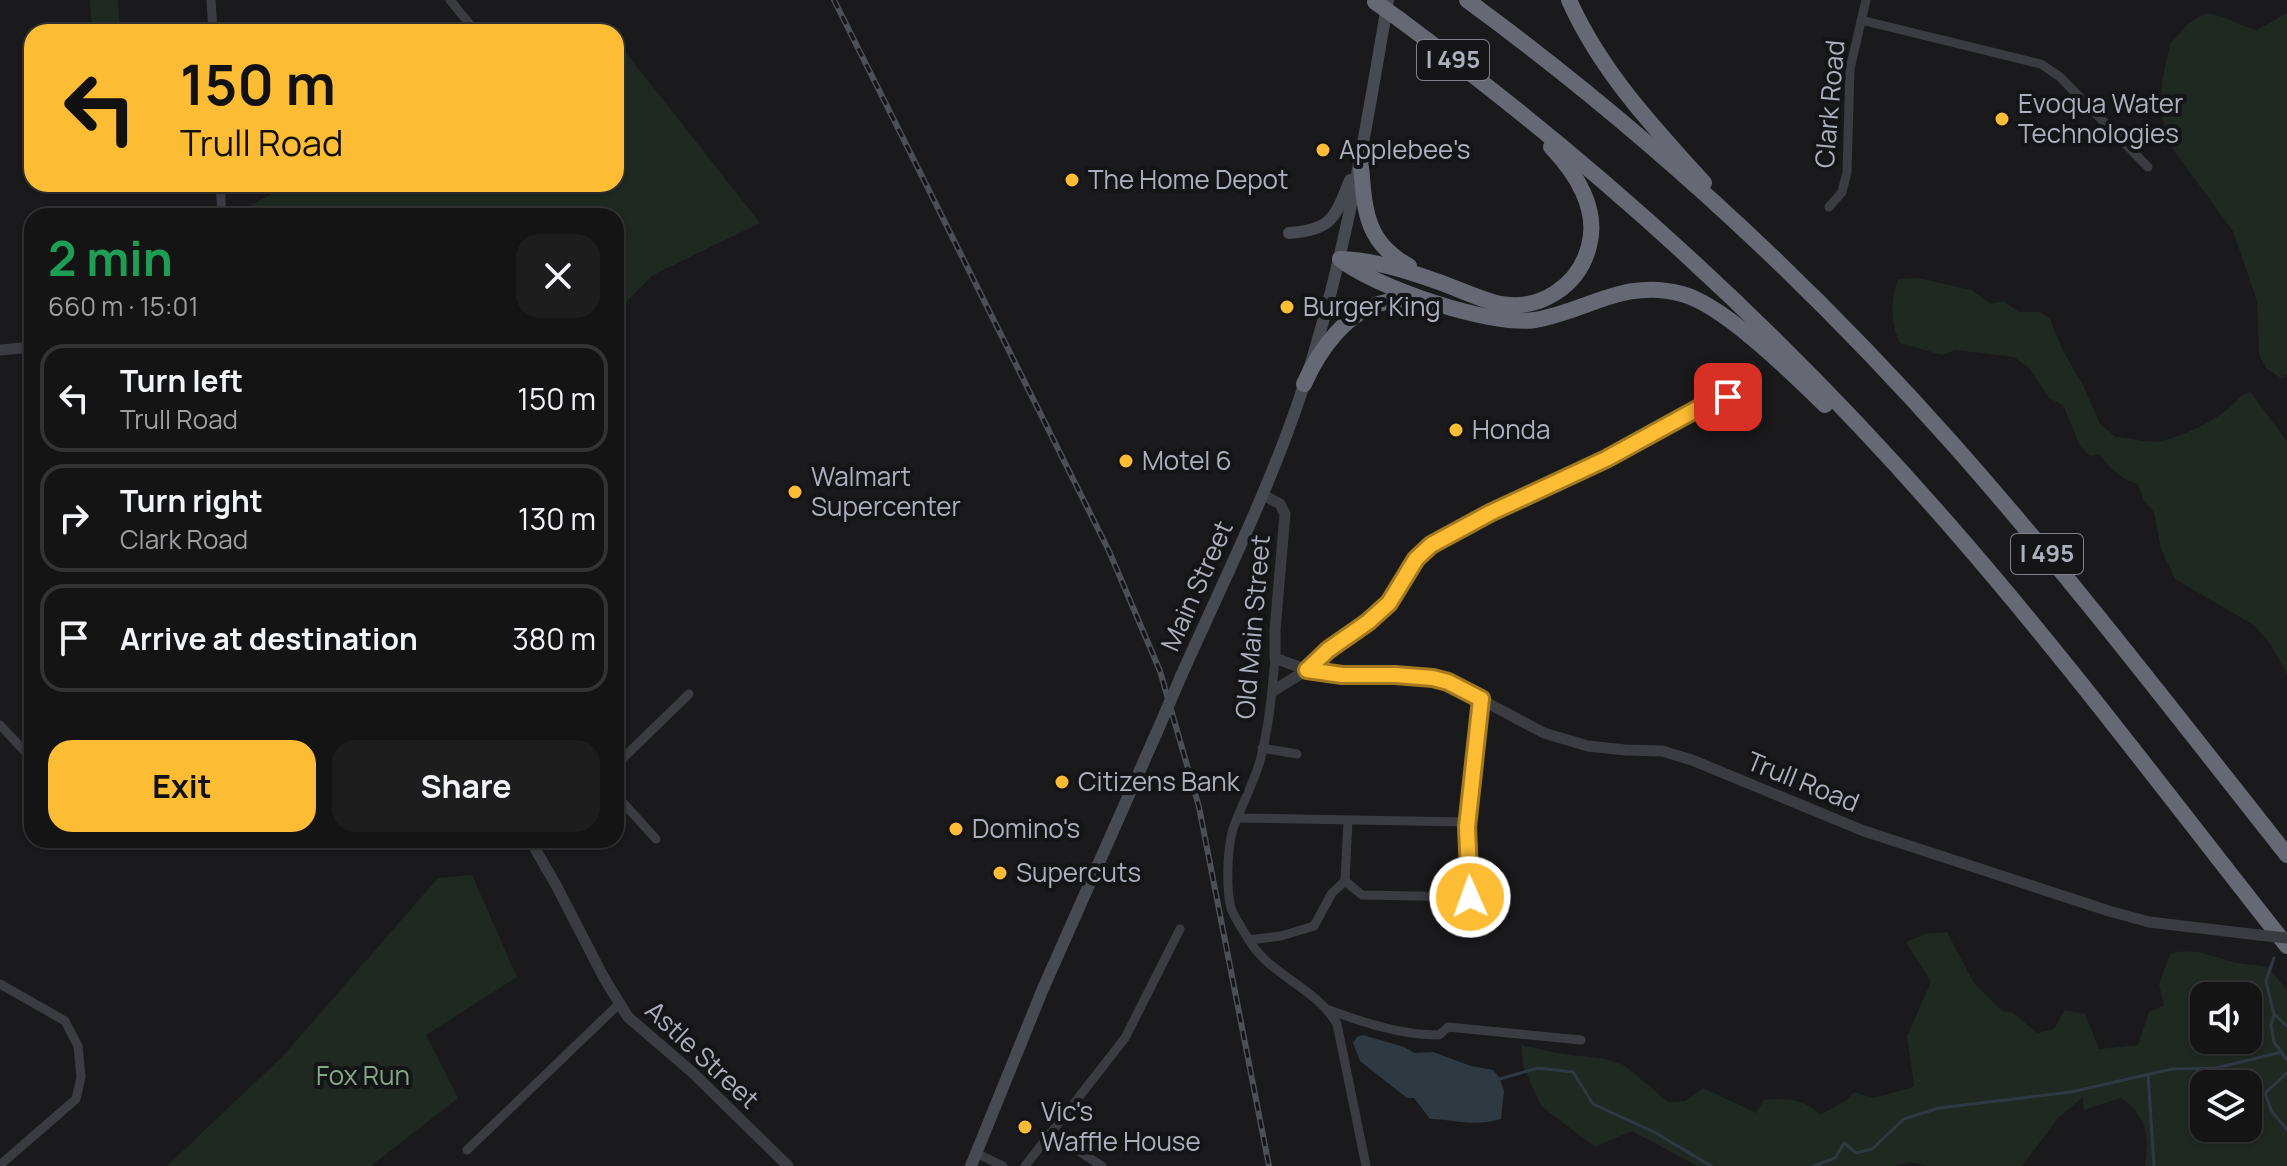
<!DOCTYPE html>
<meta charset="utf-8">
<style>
:root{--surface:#141415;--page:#1d1d1e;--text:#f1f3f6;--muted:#9d9ea0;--line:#333334;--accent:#fcbc33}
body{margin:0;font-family:Manrope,sans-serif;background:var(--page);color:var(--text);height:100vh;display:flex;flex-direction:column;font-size:30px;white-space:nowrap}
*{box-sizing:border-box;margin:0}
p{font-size:26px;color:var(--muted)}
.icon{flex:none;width:44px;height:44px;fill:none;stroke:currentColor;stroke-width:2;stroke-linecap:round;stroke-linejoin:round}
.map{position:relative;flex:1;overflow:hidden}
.sheet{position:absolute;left:24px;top:208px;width:600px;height:640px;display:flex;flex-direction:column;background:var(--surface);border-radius:24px;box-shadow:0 2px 6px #0004,0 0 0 2px var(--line)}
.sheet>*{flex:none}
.guide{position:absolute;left:24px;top:24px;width:600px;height:168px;border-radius:24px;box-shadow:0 2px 6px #0004,0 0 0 2px var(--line);background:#fcbc33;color:#111;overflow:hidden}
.buttons{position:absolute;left:2190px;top:982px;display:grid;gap:16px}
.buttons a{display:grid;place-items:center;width:72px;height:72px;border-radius:16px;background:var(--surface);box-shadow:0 2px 6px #0004,0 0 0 2px var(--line);font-size:40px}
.pin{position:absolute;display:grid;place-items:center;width:68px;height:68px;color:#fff;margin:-34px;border-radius:16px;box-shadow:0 4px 12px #0006}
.me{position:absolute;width:88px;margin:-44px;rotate:358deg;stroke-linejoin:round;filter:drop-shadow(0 0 6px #0008)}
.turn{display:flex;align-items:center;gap:28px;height:168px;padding:0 24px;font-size:36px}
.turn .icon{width:104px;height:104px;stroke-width:2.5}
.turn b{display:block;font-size:56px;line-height:68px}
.round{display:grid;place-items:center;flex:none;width:84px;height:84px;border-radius:24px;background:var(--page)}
.overview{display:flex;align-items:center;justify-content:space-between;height:136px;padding:0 24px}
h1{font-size:48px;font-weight:700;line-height:60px;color:#1e9e55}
.primary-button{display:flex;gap:16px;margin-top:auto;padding:16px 24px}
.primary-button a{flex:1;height:92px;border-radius:24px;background:var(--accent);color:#111;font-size:32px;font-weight:700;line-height:92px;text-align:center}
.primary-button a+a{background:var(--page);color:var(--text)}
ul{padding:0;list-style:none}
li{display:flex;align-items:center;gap:24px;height:108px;margin:0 16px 12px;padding:0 8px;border:4px solid var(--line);border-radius:24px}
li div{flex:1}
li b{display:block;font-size:30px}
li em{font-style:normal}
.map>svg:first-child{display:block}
</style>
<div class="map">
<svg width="2287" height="1166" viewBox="0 0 2287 1166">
<rect width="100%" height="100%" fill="#1a1a1c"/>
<g fill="#1f2821" fill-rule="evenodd">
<polygon points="90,0 118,0 120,32 92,32"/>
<path d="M2206 13C2225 15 2239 26 2257 30L2287 13V374L2282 379 2266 368 2259 354 2257 301 2233 231 2177 155 2167 139 2161 111 2162 81 2170 44 2188 24Z"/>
<polygon points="616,40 760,223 653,275 616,312 616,216 232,216 289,184 616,184"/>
<path d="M1918 278 1971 290 1991 304 2003 301 2019 312H2040L2050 319 2063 351 2084 387 2100 424 2116 437C2131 437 2146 444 2161 441 2181 437 2215 421 2230 407 2238 400 2240 395 2250 392L2287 441V674L2271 645 2255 626 2175 579 2161 549 2154 512 2144 501 2138 484C2121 480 2109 467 2099 454L2090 456 2080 446 2063 405 2049 398 2029 368 2014 357 1955 350 1942 355 1900 343C1890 320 1890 303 1898 279Z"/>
<polygon points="472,875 517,977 426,1035 458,1098 371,1166 167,1166 283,1056 438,878"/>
<path d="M1947 932 1974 983 2002 1011 2013 1013 2037 1033 2054 1029 2065 1010 2085 1014 2099 1049 2138 1045 2149 1012 2164 1006 2159 984 2170 954C2196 946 2213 958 2238 963 2249 965 2259 964 2269 968L2287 990V1166H2145C2149 1134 2148 1118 2121 1098L2084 1110 2083 1097 2058 1118 2022 1166H1927L1910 1162 1895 1166H1697L1632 1131 1595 1147 1541 1106 1523 1066 1521 1045 1556 1053 1606 1059 1624 1065 1668 1102 1685 1101 1703 1088 1756 1113 1764 1100C1786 1098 1803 1098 1820 1115L1847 1100 1854 1092 1873 1098 1910 1088 1914 1086 1907 1036 1931 982 1906 942 1925 934ZM2204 996H2248V1040H2204ZM2204 1084H2248V1128H2204Z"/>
</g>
<path fill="#2f3942" d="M1363 1035 1404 1047 1414 1053 1433 1052 1471 1066 1493 1070 1499 1077 1504 1091 1501 1119C1473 1127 1459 1120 1430 1119L1414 1098H1407L1360 1061 1353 1043 1357 1037Z"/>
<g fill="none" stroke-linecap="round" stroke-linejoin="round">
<g stroke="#2f3942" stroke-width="3">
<polyline points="2274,958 2266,981 2274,1014 2271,1025 2274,1042 2287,1060"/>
<polyline points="2275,1015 2287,1026"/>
<polyline points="2287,1073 2265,1093 2271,1110 2287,1130"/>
<polyline points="2148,1074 2154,1166"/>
<polyline points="1496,1080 1538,1068 1573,1072 1593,1104 1656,1133 1711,1166"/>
<polyline points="1814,1166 1835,1158 1844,1143 1856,1153 1872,1149 1904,1119 1939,1108 2071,1092 2172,1069 2216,1068 2282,1052"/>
</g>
<g stroke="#3b3c42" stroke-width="9">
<polyline points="211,0 213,32"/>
<polyline points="450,0 476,32"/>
<polyline points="1861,20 2041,64 2060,77 2148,167"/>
<polyline points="220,184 222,216"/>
<polyline points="1829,207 1842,192 1847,172 1850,69 1866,0"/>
<path d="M1275 658C1272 693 1269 727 1260 761 1253 785 1241 806 1233 829 1227 849 1226 888 1231 908 1234 917 1244 932 1249 940 1270 976 1316 987 1337 1024L1366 1166"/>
<polyline points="1307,670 1328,650 1368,622 1389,603 1416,559 1431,545 1490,513 1606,459 1708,403 1728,397"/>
<polyline points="0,725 32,759"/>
<polyline points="1262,748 1297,754"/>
<polyline points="616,765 689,694"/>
<polyline points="616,795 656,839"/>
<polyline points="1237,818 1467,822"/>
<polyline points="1345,881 1362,895 1470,897 1467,827 1481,699"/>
<polyline points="1345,881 1348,820"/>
<polyline points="1249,940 1281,936 1314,926 1332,893 1345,881"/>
<polyline points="0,984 65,1021 78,1046 81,1077 76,1099 0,1165"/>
<path d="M1329 1010C1365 1023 1401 1035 1439 1035L1448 1027 1581 1040"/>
<polyline points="1050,1133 1102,1166"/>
<polyline points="467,1150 619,1004"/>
<polyline points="976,1153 1003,1166"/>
<polyline points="1025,1166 1125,1038 1180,929"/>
</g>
<g stroke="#3b3c42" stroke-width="11">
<polyline points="0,350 32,347"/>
<polyline points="1263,495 1280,504 1285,514 1275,630 1275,658 1307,670 1342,675 1395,675 1448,682 1544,733 1588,746 1625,750 1662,751 1692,760 1864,831 2109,911 2149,922 2259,935"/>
<polyline points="1273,691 1307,670"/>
<polyline points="530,840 556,885 604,978 628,1017 692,1072 788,1166"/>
</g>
<g stroke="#484a52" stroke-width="12">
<path d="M1289 233C1333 230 1335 217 1350 180"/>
<path d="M1181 676C1224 580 1271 486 1304 385 1345 260 1366 130 1388 0"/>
<polyline points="971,1166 1042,991 1156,734"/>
</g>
<g stroke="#666973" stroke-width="16">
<path d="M1467 0C1643 129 1807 280 1952 443 2069 575 2177 716 2287 855"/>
<path d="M1569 0C1600 70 1653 127 1704 183"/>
<path d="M1399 19C1601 168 1786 337 1951 527 2069 662 2176 806 2287 946"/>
<path d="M1360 155C1365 203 1361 240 1409 266"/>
<path d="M1340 259C1373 287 1492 327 1535 320 1588 311 1624 278 1682 294 1724 305 1793 374 1825 405"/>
<path d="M1340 259C1373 260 1405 270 1436 281 1457 288 1478 299 1500 304 1540 311 1579 286 1589 246 1599 209 1576 173 1551 147"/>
<path d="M1304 384C1319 350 1347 310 1386 302 1399 300 1411 302 1424 303"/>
</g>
<g stroke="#4d4f57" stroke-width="6">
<polyline id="rail" points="834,0 1109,551 1160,671 1199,807 1269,1166"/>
</g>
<use href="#rail" stroke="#151517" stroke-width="3" stroke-dasharray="9" stroke-linecap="butt"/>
<polyline stroke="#3b3c42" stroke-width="11" points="2259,935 2287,938"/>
<polyline stroke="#484a52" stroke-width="12" points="1156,734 1181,676"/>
<polyline stroke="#666973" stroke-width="16" points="1375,2 1399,19"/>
</g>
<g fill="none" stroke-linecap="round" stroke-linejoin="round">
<g stroke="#a47a21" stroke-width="20">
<polyline id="route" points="1470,897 1467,827 1481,699 1448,682 1433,678 1395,675 1342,675 1307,670 1328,650 1368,622 1389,603 1416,559 1431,545 1490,513 1606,459 1708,403 1728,397"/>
</g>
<use href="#route" stroke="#fcbc33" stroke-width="14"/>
</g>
<g fill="#fcbc33" stroke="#151517" stroke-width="3">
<circle cx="2002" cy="119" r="8"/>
<circle cx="1323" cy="150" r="8"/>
<circle cx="1072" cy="180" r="8"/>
<circle cx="1287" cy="307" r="8"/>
<circle cx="1456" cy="430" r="8"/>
<circle cx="1126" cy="461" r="8"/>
<circle cx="795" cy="492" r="8"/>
<circle cx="1062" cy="782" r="8"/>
<circle cx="956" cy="829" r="8"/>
<circle cx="1000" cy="873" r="8"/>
<circle cx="1025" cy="1127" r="8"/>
</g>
<g text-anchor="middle" stroke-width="8" stroke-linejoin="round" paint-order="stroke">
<g fill="#151517" stroke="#7f828a" stroke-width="2">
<rect x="1417" y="40" width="72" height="40" rx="6"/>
<rect x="2011" y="534" width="72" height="40" rx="6"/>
</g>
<g font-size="24" font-weight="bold" fill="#acb0bc">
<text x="1453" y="68">I 495</text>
<text x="2047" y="562">I 495</text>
</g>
<g font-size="26" fill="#acb0bc" stroke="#151517">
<text transform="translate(1830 104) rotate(-85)" y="9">Clark Road</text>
<text transform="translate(1197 586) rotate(-66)" y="9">Main Street</text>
<text transform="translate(1253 627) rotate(-85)" y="9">Old Main Street</text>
<text transform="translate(1803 782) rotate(22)" y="9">Trull Road</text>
<text transform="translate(702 1055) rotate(43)" y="9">Astle Street</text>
</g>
<g font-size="26" fill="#acb0bc" stroke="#151517" text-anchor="start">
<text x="2018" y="113">Evoqua Water<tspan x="2018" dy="30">Technologies</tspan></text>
<text x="1339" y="159">Applebee's</text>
<text x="1088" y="189">The Home Depot</text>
<text x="1303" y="316">Burger King</text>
<text x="1472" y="439">Honda</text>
<text x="1142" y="470">Motel 6</text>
<text x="811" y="486">Walmart<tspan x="811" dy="30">Supercenter</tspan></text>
<text x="1078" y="791">Citizens Bank</text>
<text x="972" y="838">Domino's</text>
<text x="1016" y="882">Supercuts</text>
<text x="1041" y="1121">Vic's<tspan x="1041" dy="30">Waffle House</tspan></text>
</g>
<g font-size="26" fill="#82a885" stroke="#151517">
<text x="363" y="1085">Fox Run</text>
</g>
</g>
</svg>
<div class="buttons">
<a><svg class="icon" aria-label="sound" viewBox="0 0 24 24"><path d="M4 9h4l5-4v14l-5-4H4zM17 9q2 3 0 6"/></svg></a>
<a><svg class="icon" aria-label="layers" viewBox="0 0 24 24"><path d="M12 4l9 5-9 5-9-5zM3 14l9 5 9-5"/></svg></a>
</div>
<div class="pin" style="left:1728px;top:397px;background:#d93025"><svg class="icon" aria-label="arrive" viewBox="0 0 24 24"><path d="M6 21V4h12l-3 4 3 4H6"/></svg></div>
<svg class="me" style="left:1470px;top:897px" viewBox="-20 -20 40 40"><circle r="17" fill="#fcbc33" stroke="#fff" stroke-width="3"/><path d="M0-11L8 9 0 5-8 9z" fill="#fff"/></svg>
<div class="guide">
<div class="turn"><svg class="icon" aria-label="left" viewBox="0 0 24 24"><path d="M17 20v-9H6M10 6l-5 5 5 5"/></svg><div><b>150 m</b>Trull Road</div></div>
</div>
<section class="sheet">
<div class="overview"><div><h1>2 min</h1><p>660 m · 15:01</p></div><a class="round"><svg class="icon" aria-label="close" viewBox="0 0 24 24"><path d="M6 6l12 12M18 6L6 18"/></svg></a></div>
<ul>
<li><svg class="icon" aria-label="left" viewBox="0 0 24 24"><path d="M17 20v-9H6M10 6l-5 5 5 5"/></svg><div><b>Turn left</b><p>Trull Road</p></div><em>150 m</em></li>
<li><svg class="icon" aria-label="right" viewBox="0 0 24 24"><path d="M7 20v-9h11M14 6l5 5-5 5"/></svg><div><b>Turn right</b><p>Clark Road</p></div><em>130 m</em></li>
<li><svg class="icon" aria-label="arrive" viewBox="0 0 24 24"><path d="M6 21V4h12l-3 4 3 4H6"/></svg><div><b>Arrive at destination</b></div><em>380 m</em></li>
</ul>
<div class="primary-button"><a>Exit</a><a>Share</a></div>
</section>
</div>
